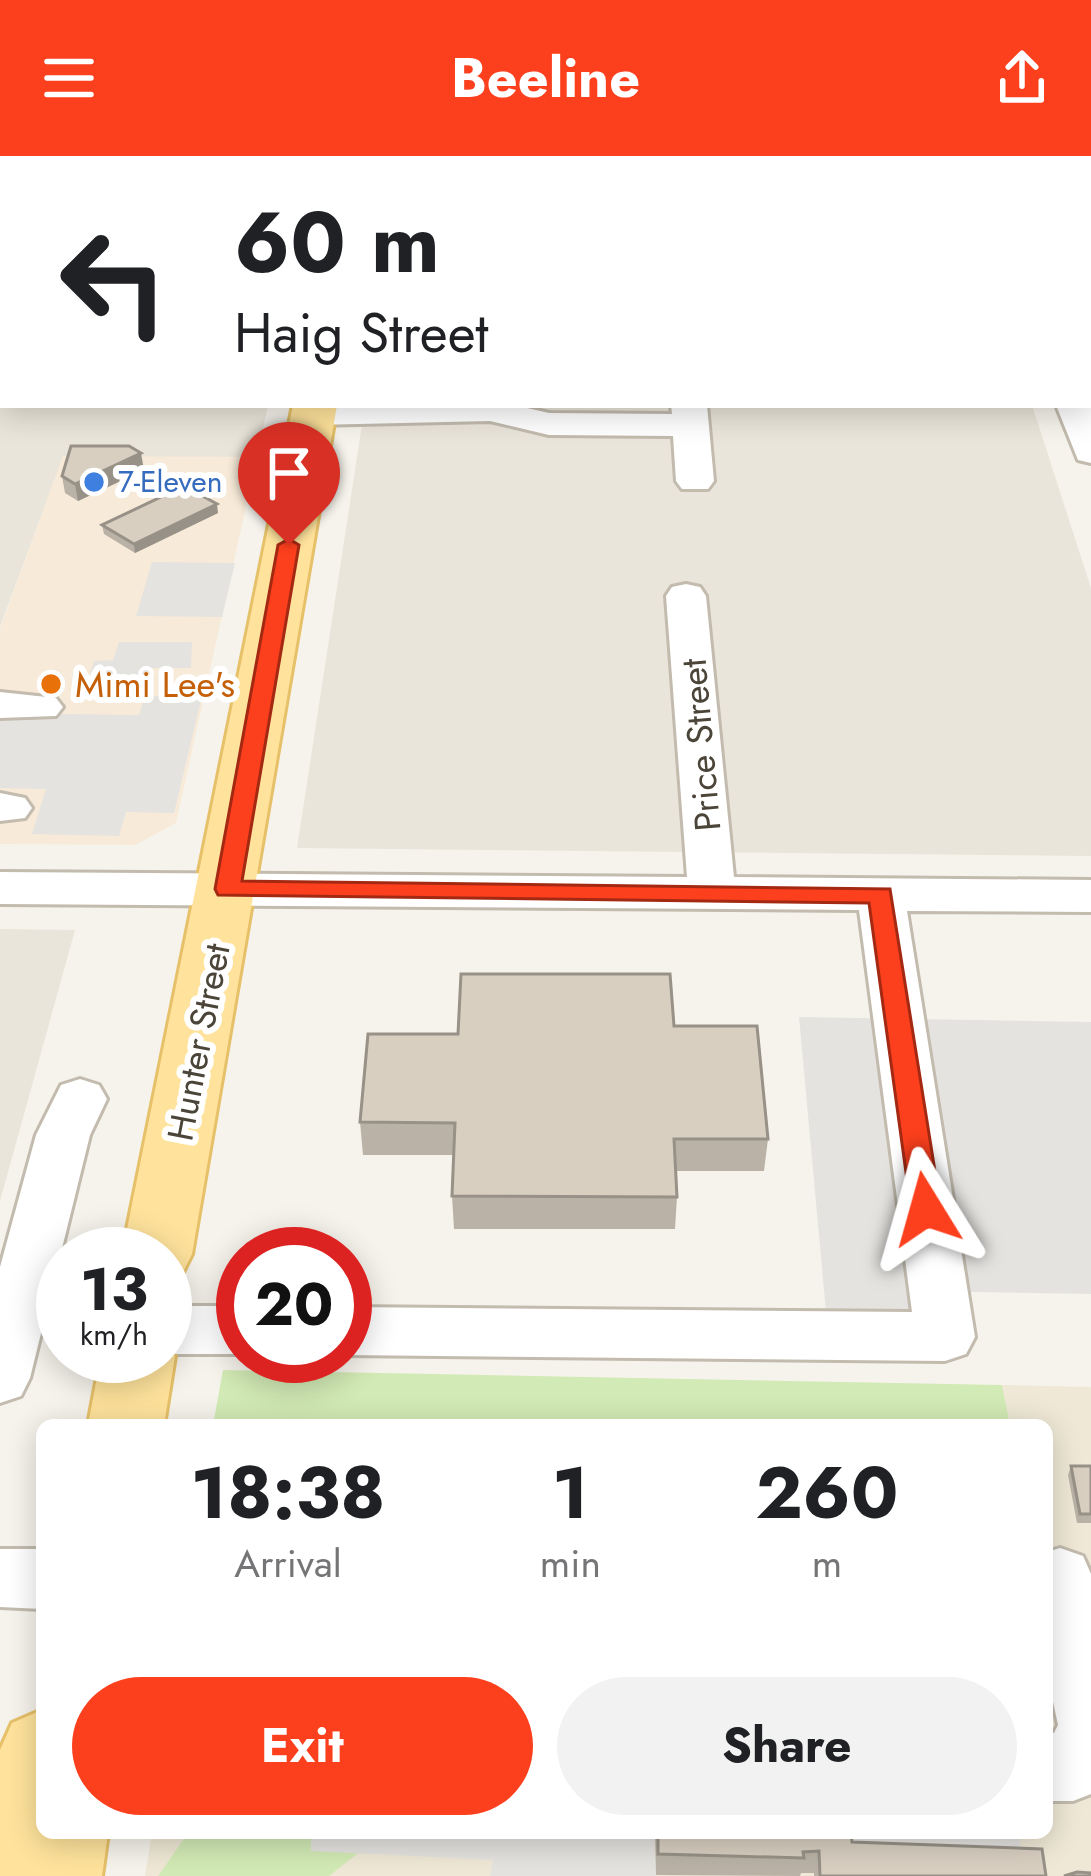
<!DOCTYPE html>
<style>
:root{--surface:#fff;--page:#f2f2f2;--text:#202124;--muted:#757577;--accent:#fc3f1d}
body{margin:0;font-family:Jost,sans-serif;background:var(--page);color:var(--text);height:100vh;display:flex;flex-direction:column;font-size:45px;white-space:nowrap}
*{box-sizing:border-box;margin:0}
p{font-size:39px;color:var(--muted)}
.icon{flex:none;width:66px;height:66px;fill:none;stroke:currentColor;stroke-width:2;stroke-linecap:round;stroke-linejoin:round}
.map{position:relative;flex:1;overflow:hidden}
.sheet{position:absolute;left:36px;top:1263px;width:1017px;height:420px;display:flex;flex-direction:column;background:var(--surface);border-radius:18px;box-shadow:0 6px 30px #0003}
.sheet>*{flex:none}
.guide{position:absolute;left:0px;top:0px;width:1092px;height:252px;box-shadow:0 6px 30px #0003;background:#fff;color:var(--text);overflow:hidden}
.speed{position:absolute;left:36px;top:1071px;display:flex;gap:24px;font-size:60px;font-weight:700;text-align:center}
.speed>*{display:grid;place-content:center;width:156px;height:156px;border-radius:50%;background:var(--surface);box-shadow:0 6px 30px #0003;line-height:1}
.speed small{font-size:30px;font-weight:400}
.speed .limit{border:18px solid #d22;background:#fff;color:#111}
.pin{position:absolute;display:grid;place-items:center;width:102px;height:102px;color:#fff;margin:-123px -51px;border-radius:50% 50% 50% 0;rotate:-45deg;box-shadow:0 0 12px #0007}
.pin .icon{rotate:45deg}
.me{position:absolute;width:132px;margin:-66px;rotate:352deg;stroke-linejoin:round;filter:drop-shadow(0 0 9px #0008)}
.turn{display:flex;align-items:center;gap:42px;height:252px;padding:0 36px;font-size:54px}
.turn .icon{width:156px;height:156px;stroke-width:2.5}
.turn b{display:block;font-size:84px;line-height:102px}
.eta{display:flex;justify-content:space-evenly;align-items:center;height:204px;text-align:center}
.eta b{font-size:72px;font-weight:700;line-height:84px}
.primary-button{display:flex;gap:24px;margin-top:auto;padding:24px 36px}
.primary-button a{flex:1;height:138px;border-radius:72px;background:var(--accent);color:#fff;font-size:48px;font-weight:700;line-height:138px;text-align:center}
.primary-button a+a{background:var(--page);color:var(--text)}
header{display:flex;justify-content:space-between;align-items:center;height:156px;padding:0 36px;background:var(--accent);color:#fff;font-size:54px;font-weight:700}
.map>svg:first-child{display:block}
</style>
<header><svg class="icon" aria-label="menu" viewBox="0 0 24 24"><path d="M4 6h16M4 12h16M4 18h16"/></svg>Beeline<svg class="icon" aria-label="share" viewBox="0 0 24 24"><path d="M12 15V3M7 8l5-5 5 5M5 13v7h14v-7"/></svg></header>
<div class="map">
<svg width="1091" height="1720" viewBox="0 0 1091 1720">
<rect width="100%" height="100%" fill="#f6f3ec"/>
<g fill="#eae5da">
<polygon points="404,0 952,0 953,3 404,3"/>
<polygon points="0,6 3,249 268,249 257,301 63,301 0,471"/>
<polygon points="365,249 1032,249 1091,432 1091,700 297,692"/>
<polygon points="0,773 75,774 0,1045"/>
</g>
<polygon fill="#f7ead8" points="63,300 257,301 176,667 135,689 0,688 0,473"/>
<polygon fill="#efe8d6" points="1002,1229 1091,1231 1091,1720 145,1720 152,1677 1047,1677 1047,1269 1010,1269"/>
<g fill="#d2eab5">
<polygon points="223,1214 1002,1229 1010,1269 213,1269"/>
<polygon points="188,1677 361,1677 358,1697 329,1720 158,1720"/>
</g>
<g fill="#e5e3e0">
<polygon points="152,406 235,407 222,461 136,460"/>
<polygon points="119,486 192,486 191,512 150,512 133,536 85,536 94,505 113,504"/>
<polygon points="145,540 202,540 174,657 126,656 119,680 32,678 46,633 0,632 0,557 139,559"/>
<polygon points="799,861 1091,866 1091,1138 913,1135 915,1158 826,1156"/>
<polygon points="311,1677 655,1677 656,1720 490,1720 493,1704 311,1695"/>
<polygon points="844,1677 1019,1677 1024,1715 846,1707"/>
</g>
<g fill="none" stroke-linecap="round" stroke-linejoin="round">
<g stroke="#c2bbae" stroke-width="6">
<g id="minor">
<polygon points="973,0 1003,0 1004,3 974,3"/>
<rect x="1089" y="56" width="2" height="18"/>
<rect x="0" y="223" width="3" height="22"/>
<polygon points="1089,245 1091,248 1091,307 1078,304 1056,249 1089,249"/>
<polygon points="307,249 514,249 549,257 672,258 671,249 707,249 714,325 708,333 682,333 676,325 673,280 549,279 490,265 314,269 301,266 296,258"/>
<polygon points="686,428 700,431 706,440 734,721 1091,724 1091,756 907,755 975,1181 966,1198 945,1205 345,1199 345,1151 912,1156 859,754 0,748 0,716 687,721 666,440 672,431"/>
<polygon points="0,536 56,542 63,551 56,560 0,562"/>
<polygon points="0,637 25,642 32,652 25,662 0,665"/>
<polygon points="80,923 99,929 107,943 90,979 30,1222 21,1240 0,1247 0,1111 36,979 61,929"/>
<rect x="165" y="1150" width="78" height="48"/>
<polygon points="1060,1392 1083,1400 1091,1418 1091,1638 1073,1645 1047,1645 1047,1577 1054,1577 1058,1569 1047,1518 1047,1396"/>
<polygon points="0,1393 42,1393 42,1453 0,1451"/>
</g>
</g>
<g stroke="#e6c16a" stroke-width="6">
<g id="major">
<rect x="342" y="0" width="36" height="3"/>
<polygon points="293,249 337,249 192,1098 182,1118 165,1123 165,1098 122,1098"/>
<polygon points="165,1180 175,1200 164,1269 88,1269 101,1200 165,1200"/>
<polygon points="42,1554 42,1677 108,1677 102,1720 0,1720 0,1594 12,1567"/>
</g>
</g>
<g stroke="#c4b79f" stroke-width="4.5" stroke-dasharray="4.5 4.5" stroke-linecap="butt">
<polyline points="0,119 3,123"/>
<polyline points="0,181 3,174"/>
</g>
<use href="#minor" fill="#fff" fill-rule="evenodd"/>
<use href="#major" fill="#ffe39c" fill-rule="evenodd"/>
</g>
<g fill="#bab2a6">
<polygon points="144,314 78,345 65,337 62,320"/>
<polygon points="218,357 135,397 104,378 102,369"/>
<polygon points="674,870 768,983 764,1015 676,1015 677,1041 675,1073 454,1073 452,1040 454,999 363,999 360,966 458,878"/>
<polygon points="1071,1310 1091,1310 1091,1367 1077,1367 1068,1319"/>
<polygon points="655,1677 851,1677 852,1686 1046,1720 814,1720 814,1717 801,1717 800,1720 656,1719"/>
</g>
<g fill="#979187">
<polygon points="141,297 144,314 78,345 75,328"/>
<polygon points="217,348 218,357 135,397 134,388"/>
</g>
<g fill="#d8cfc1" stroke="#979187" stroke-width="3">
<polygon points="71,290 129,290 141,297 75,328 62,320"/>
<polygon points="184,330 217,348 134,388 102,369"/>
<polygon points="461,818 670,818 674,870 757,870 768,983 674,983 677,1041 452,1040 455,967 360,966 368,878 458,878"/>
<polygon points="585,1266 748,1269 585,1269"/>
<polygon points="1071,1310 1091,1310 1091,1358 1080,1358"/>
<polygon points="658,1677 851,1677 852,1686 1042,1693 1046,1720 820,1720 819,1695 803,1696 804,1702 658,1698"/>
<polygon points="1077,1716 1091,1717 1091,1720 1064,1720"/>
</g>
<polygon fill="#fc3f1d" stroke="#a42913" stroke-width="3" points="289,383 299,389 242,725 890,733 941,1053 937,1061 916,1061 911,1053 869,747 218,739 215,733 278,389"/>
<circle fill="#3f7fe0" stroke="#fff" stroke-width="4.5" cx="94" cy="326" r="12"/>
<circle fill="#e8710a" stroke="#fff" stroke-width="4.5" cx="51" cy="528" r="12"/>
<g text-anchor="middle" stroke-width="12" stroke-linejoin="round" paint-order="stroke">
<g font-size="30" fill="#366cbe" stroke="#fff" text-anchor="start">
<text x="118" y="336">7-Eleven</text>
</g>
<g font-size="36" fill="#c56008" stroke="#fff" text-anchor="start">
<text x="75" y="541">Mimi Lee's</text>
</g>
<g font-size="36" fill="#4b4439" stroke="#fff">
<text transform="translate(700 589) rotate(-95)" y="13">Price Street</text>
<text transform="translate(198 886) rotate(-79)" y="13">Hunter Street</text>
</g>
</g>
</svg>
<div class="speed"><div>13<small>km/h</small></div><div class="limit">20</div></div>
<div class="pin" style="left:289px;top:389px;background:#d93025"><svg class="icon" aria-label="arrive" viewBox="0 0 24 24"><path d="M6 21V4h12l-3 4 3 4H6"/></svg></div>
<svg class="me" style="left:926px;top:1053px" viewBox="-20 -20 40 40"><path d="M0-17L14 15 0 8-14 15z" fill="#fc3f1d" stroke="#fff" stroke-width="4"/></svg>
<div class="guide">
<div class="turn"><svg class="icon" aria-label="left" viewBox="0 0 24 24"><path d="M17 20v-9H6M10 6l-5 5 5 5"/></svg><div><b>60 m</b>Haig Street</div></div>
</div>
<section class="sheet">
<div class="eta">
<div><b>18:38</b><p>Arrival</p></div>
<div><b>1</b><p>min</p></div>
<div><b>260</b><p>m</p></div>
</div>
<div class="primary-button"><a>Exit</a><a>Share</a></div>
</section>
</div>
